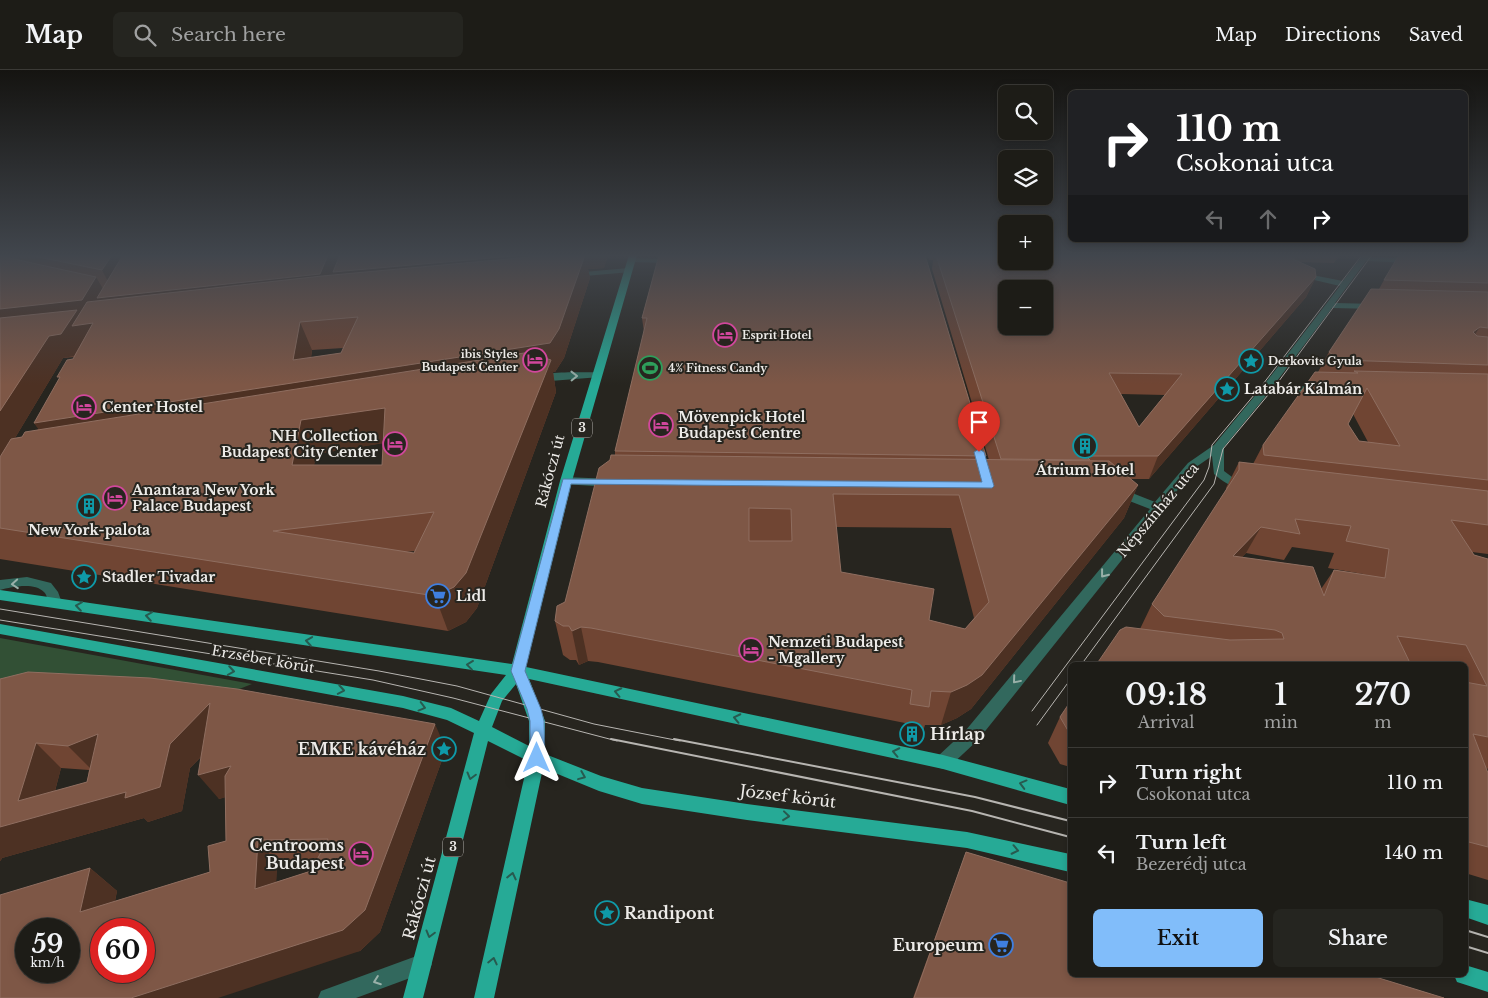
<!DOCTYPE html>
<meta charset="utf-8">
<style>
:root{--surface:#1d1c17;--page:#252520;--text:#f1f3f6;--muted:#a0a1a1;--line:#3b3a36;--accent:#81bdfa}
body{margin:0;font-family:"Libre Baskerville",serif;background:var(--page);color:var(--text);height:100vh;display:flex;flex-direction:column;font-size:19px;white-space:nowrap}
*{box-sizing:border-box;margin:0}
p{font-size:16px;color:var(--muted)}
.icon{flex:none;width:28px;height:28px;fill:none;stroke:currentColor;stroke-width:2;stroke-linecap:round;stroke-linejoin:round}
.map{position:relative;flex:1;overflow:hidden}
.drawer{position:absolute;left:1068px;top:592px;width:400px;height:315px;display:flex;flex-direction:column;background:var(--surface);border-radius:8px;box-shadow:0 2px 8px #0003,0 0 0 1px var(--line)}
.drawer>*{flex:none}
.hud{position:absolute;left:1068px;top:20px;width:400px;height:152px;border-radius:8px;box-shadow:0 2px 8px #0003,0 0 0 1px var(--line);background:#202124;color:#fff;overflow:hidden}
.fabs{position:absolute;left:998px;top:15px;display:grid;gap:10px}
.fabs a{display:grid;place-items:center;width:55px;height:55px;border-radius:8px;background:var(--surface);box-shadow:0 2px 8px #0003,0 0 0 1px var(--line);font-size:25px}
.speed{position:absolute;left:15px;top:848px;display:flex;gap:10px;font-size:25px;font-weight:700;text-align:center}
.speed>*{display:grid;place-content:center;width:65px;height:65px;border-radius:50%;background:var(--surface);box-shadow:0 2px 8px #0003,0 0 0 1px var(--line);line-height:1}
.speed small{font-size:12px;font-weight:400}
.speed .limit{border:8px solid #d22;background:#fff;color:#111}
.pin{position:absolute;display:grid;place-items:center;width:42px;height:42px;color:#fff;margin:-51px -21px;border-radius:50% 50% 50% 0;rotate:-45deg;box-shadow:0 0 5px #0007}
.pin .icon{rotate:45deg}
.me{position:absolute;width:55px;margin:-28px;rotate:0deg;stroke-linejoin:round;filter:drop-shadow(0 0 4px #0008)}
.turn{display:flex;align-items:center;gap:18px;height:105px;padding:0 25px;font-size:22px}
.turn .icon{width:65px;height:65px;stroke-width:2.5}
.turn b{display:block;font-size:35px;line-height:42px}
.lanes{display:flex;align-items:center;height:48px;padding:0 25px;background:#0003;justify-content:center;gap:25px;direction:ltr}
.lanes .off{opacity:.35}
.eta{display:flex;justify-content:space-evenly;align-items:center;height:85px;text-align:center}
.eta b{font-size:30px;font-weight:600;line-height:35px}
.action{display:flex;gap:10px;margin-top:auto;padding:10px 25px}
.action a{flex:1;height:58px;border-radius:8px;background:var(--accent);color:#111;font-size:20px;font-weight:600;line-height:58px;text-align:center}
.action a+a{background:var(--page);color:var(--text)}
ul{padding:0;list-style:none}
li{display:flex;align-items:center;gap:15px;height:70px;padding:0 25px;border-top:1px solid var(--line)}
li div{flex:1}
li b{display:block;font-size:19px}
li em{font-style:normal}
header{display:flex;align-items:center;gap:30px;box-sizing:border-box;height:70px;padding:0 25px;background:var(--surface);border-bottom:1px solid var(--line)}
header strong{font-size:24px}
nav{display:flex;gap:28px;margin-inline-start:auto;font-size:18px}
.search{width:350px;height:45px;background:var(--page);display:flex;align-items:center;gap:12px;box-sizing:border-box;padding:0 18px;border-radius:8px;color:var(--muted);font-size:19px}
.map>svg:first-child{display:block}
</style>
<header>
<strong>Map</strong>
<div class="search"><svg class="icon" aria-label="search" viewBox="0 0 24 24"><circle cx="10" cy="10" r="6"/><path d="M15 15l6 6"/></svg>Search here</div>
<nav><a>Map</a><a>Directions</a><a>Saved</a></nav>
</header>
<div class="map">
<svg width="1488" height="928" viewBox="0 0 1488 928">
<rect width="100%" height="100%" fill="#27251f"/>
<polygon fill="#325035" points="0,568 252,614 219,627 0,629"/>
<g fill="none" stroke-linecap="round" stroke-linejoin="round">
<g fill="#32685d" fill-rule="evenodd">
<path d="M1363 185H1371L1370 187 1411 189 1415 191 1411 193 1366 191 1335 233 1376 234 1379 235V239L1332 238 1274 315 1319 317 1323 318V322L1270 321 1224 377V401L1232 407 1249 412 1251 415 1249 418C1237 421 1223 412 1214 404L1212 386 1196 397 978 670 949 697 943 699 937 697 935 692 937 687 966 660 1150 439 1114 425 1112 422 1114 419H1122L1155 432 1188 393 1214 375 1263 316 1340 216 1297 206V202L1343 211Z"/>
<polygon points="628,188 673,189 677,191 673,193 631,192 628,192"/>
<polygon points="628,198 632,200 631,202 573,207 569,205 573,203"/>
<path d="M597 302 600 303V307L538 312 533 309C543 300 583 303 597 302Z"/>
<polygon points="566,407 611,409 617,413 611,417 562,414 560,411 562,408"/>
<path d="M27 507 51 513 58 522 62 533 60 537H50C47 532 48 526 44 522 34 512 12 517 0 520V510Z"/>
<polygon points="422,884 429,887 432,894 429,901 356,928 318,928 321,921"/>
</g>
<g fill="#26aa96" fill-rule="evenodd">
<path d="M629 185H637L572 411 526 597 943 685 1070 719V735L943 699 529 609 545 651V684L601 706 642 718 747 734 967 762 1070 784V802L967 778 747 750 642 734 599 721 543 698 494 928H474L528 691 488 671 423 928H403L474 663 447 650 403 638 0 564V554L403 626 451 638 479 651 491 624 506 605 0 530V520L512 594 560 411ZM516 614 529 651V676L492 657 502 631Z"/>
<polygon points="1465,829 1488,835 1488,855 1465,847"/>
<polygon points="1465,895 1488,902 1488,922 1457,912 1454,905 1465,905"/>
</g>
<g stroke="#b7b5b1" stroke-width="1">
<polyline points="0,539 379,601 457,616 594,654 680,671"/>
<polyline points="0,550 373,610 453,628 617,671"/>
<polyline points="1081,595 1214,414 1223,379 1273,319 1372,185"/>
<polyline points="1032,641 1204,410 1209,397 1212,375 1260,318 1362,185"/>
<polyline points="1037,655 1070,610"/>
</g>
<g stroke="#b7b5b1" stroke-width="2">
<polyline points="611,669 972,741 1070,767"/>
<polyline points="674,669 975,727 1070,751"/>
<polyline points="1465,860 1488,867"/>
<polyline points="1465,876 1488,883"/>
</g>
</g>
<g fill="#704533" fill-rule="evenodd">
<path d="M0 185H608L604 198 588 199 590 208 564 288 555 302H553L556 322 477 538 466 552 448 561 0 489ZM343 278 341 283 311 288 312 280ZM74 287 34 353 39 359 22 367 15 368 63 288ZM383 373 382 395H314L316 384ZM415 481 414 483 406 482Z"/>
<path d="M659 185 986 386 985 389 989 390 932 199 933 190H929L927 185H1340L1334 193 1300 192 1316 207 1306 227 1149 409H1130L1138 415 1124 448 971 639 957 648 941 655H925L920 671 903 667 905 653 598 592 588 591 579 595 576 590H570L563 585 555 551 565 532 610 390 615 385V381L644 262 642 248ZM1121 324 1165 325 1139 357ZM836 457 951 458 974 548 965 559 929 550 841 502Z"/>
<path d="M1488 185V484L1472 482 1474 485 1488 489V700L1487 698H1486L1488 703V810L1465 803V595H1096L1140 559 1152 534 1226 421V418L1239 392 1253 394 1263 375 1318 302 1329 282 1379 219 1384 210ZM1353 344 1368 372 1359 371 1348 354ZM1292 477 1334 483 1328 498 1369 505 1334 500 1321 519 1242 487 1246 483 1284 490Z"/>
<path d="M0 609 446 679 380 862 360 881 0 928 90 798 117 821 115 831 210 802 226 771 225 727 219 729 202 686 190 698 182 741 148 752 144 748 2 788 1 790 0 791ZM61 698 89 700 87 712 55 721ZM277 793H315L311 801 276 812Z"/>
<polygon points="1070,632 1070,697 1060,694 1048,673 1060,647"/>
<polygon points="966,782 1444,928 913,928"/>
</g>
<g fill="#4d3123">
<polygon points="112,185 134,185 113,221 102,200"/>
<polygon points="328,185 608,185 604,198 588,199 590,208 564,288 555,302 553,302 556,322 477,538 466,552 448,561 435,526 543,308 56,383 34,353 293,290 300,252 312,280 307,311 580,200 93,253 74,286 63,288 0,393 0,341 49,266 0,263 0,239 96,207 108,227"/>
<polygon points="1338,185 1340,185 1334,193"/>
<polygon points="1316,207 1306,227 1149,409 1158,386"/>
<polygon points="1480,257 1464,281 1473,262"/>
<polygon points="385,338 397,371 316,384 308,430 292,395 301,350"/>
<polygon points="1138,415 1124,448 971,639 957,648 941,655 951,622"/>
<polygon points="1261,457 1246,483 1218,512 1233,486"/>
<polygon points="581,557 588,591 579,595 572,561"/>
<polygon points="210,633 228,658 190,698 182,741 148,752 144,748 2,788 1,790 0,791 0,757 18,731 36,673 61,698 49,743 170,674"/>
<polygon points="435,654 446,679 380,862 360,881 218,928 131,928 343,860"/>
<polygon points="98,664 92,700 68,676"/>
<polygon points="231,696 250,721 219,729 198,705"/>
<polygon points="258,770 277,793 275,842 255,819"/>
<polygon points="90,798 117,821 109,859 80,842"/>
</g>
<g fill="#7e5746" stroke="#8f6e60" fill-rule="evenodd">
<polygon points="29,185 112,185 102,200"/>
<polygon points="123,185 328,185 320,204 97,228"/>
<polygon points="340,185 524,185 333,202"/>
<path d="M552 185H585L559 259 550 273 34 353 60 307H57L67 290 73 289 93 253 72 256 87 232 322 206ZM358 247 341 283 293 290 300 252Z"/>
<polygon points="659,185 925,185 986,386 615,381 647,248 642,248"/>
<path d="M936 185H1006V191H1044V185H1284L1315 199 1316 207 1158 386H1086L1090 390 1001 389ZM1006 219H1044V256H1006ZM1109 303 1182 304 1139 357Z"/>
<polygon points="1399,185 1488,185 1488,213 1384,210"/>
<polygon points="0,186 96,207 82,230 0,239"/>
<polygon points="1371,219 1488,222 1488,258 1480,257 1473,262 1477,266 1488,267 1488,295 1340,290 1329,282"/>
<polygon points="77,240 61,264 49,266 0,341 0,248"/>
<path d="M543 280 539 286 551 290 466 503 454 517 435 526 0 458V387L11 369 22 367 25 362ZM385 338 382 395H292L301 350ZM434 442 414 483 273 461Z"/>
<path d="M1354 301 1488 304V410L1264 385 1263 375 1315 302 1358 303ZM1367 318 1400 376 1359 371 1348 354Z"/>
<path d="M611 385 1109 391 1138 415 982 605 967 615 951 622 931 621 929 637 910 634 912 620 591 558 581 557 572 561 569 556H563L555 551 557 536 565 532 599 398 610 390ZM833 424 959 425 989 532 965 559 929 550 934 519 841 502ZM749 438 791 439 792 471H749Z"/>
<path d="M1239 392 1488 421V455L1451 450 1474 485 1488 489V667L1473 664 1488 703V777L1465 771V612L1487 616 1466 575 1397 566 1411 595H1233L1228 594V595H1096L1120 560 1126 557 1230 570 1284 569 1282 563 1275 560 1164 546 1152 534 1239 400ZM1295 449 1351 456 1346 471 1389 479 1385 508 1334 500 1324 526 1313 497 1233 486 1261 457 1300 464Z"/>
<path d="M28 602 150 608 237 619 435 654 365 840 343 860 131 928H0V825L90 798 80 842 210 802 208 776 226 771 225 706 231 696 198 705 210 633 170 674 160 717 125 728 126 722 0 757V609ZM98 664 87 712 18 731 36 673 68 676ZM328 769 311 801 255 819 258 770ZM26 859H69V901H26ZM101 859H144V901H101Z"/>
<polygon points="1070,632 1070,664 1060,647"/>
<polygon points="966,782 1070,813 1070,905 1369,905 1444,928 914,928"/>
</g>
<defs><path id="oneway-chevron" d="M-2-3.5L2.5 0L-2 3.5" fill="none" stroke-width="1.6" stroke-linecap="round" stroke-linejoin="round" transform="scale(1.25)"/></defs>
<g stroke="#99b0a9">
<use href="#oneway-chevron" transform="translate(574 306) rotate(-1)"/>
<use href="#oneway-chevron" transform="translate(1104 504) rotate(128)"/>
<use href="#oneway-chevron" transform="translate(15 514) rotate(176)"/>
<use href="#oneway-chevron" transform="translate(1016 610) rotate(130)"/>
<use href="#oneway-chevron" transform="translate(377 911) rotate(160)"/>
</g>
<g stroke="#275a4f">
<use href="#oneway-chevron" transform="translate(79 536) rotate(-172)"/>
<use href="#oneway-chevron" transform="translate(149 546) rotate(-171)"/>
<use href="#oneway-chevron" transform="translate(309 571) rotate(-171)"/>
<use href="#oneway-chevron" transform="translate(470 595) rotate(-173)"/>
<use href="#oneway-chevron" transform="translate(231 601) rotate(9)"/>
<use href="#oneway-chevron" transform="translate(341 620) rotate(10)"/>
<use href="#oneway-chevron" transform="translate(618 622) rotate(-168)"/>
<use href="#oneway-chevron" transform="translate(422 637) rotate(15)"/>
<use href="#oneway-chevron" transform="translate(737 648) rotate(-168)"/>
<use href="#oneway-chevron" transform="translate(896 682) rotate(-168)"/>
<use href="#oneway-chevron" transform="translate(471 706) rotate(105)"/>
<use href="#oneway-chevron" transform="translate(582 706) rotate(22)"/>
<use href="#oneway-chevron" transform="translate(1023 714) rotate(-165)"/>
<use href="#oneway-chevron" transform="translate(786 746) rotate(6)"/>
<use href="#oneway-chevron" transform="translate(1015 780) rotate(12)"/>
<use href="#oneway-chevron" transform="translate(512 806) rotate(-77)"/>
<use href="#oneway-chevron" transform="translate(430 864) rotate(105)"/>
<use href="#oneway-chevron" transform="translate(493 891) rotate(-77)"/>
</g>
<linearGradient id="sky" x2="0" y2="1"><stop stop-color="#151411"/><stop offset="0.59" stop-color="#41464d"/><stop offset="1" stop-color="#41464d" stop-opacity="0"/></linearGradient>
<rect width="1488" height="315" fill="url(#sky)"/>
<polygon fill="#81bdfa" stroke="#547ba2" points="979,379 984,382 994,416 992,418 571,414 525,601 541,639 544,651 545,688 542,693 537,695 532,693 530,688 530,651 527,639 511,601 563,409 982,412 974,382"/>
<defs>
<g id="hotel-ring" transform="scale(1.25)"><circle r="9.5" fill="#27251f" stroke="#d1479c" stroke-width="1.5"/><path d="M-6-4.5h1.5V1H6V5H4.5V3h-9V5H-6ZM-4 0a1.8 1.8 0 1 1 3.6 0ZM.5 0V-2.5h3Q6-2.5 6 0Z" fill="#d1479c"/></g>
<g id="sight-ring" transform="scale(1.25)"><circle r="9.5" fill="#27251f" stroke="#0f9aa8" stroke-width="1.5"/><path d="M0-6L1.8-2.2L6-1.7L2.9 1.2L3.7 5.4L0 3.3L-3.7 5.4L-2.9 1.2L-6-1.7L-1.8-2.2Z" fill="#0f9aa8"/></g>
<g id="stadium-ring" transform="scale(1.25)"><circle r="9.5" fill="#27251f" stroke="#2e9e5b" stroke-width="1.5"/><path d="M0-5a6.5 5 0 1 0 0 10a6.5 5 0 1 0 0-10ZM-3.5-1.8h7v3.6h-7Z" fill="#2e9e5b"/></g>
<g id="building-ring" transform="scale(1.25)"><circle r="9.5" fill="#27251f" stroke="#0f9aa8" stroke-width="1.5"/><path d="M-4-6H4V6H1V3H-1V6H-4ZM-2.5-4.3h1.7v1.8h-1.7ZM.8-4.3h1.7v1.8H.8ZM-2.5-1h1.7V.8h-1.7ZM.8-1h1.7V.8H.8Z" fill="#0f9aa8"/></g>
<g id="supermarket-ring" transform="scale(1.25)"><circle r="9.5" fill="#27251f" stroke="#3f7fe0" stroke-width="1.5"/><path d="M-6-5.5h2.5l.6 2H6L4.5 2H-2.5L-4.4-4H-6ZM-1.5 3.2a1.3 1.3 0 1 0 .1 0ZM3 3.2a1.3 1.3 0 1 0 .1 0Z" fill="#3f7fe0"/></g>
</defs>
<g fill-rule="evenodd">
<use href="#hotel-ring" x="725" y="265"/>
<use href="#hotel-ring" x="535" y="290"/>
<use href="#sight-ring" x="1251" y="291"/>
<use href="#stadium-ring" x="650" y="298"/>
<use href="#sight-ring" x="1227" y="319"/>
<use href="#hotel-ring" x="84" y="337"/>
<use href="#hotel-ring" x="661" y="355"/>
<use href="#hotel-ring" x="395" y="374"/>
<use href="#building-ring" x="1085" y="376"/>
<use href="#hotel-ring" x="115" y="428"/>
<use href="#building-ring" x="89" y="436"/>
<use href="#sight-ring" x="84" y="507"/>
<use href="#supermarket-ring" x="438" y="526"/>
<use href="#hotel-ring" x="751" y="580"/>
<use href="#building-ring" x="912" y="664"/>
<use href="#sight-ring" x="444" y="679"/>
<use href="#hotel-ring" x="361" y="784"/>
<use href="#sight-ring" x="607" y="843"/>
<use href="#supermarket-ring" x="1001" y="875"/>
</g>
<g text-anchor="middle" stroke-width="4" stroke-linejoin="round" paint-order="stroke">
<g font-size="11" font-weight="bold" fill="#edebe8" stroke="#27251f" text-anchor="start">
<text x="742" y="269">Esprit Hotel</text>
<text x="518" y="288" text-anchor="end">ibis Styles<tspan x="518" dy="13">Budapest Center</tspan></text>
<text x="1268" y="295">Derkovits Gyula</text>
<text x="668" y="302">4% Fitness Candy</text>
</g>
<g fill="#27251f" stroke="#b2b0ac" stroke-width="1">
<rect x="572" y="348.5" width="20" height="19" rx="4"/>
<rect x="443" y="767.5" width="20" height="19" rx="4"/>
</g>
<g font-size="12" font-weight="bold" fill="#edebe8">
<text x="582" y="362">3</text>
<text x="453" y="781">3</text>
</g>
<g font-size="14" font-weight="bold" fill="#edebe8" stroke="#27251f" text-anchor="start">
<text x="1244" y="324">Latabár Kálmán</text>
<text x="102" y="342">Center Hostel</text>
<text x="678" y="352">Mövenpick Hotel<tspan x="678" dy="16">Budapest Centre</tspan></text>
<text x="378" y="371" text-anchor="end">NH Collection<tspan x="378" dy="16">Budapest City Center</tspan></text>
<text x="1085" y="405" text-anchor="middle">Átrium Hotel</text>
<text x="132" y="425">Anantara New York<tspan x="132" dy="16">Palace Budapest</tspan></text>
<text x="89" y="465" text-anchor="middle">New York-palota</text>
<text x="102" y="512">Stadler Tivadar</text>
<text x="456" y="531">Lidl</text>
<text x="768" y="577">Nemzeti Budapest<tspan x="768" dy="16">- Mgallery</tspan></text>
</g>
<g font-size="14" fill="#edebe8" stroke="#27251f">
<text transform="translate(550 401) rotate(-75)" y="5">Rákóczi út</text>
<text transform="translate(1158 440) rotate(-50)" y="5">Népszínház utca</text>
<text transform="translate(263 589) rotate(10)" y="5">Erzsébet körút</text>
</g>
<g font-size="16" font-weight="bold" fill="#edebe8" stroke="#27251f" text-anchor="end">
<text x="930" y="670" text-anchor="start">Hírlap</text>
<text x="426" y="685">EMKE kávéház</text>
<text x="344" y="781">Centrooms<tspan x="344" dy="18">Budapest</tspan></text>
<text x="624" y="849" text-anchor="start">Randipont</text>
<text x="984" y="881">Europeum</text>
</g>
<g font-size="16" fill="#edebe8" stroke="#27251f">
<text transform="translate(788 726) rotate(7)" y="6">József körút</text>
<text transform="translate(419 828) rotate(-75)" y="6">Rákóczi út</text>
</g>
</g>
</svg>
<div class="fabs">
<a><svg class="icon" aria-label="search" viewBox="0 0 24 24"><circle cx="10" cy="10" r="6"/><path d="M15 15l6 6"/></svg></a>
<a><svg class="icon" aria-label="layers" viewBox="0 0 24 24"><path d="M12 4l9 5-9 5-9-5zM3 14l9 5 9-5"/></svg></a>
<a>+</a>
<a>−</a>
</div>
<div class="speed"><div>59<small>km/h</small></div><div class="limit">60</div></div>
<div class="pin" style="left:979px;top:382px;background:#d93025"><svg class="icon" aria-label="arrive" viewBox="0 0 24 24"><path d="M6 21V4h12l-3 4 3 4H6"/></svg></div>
<svg class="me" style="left:537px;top:688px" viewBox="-20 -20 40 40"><path d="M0-17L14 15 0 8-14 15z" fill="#81bdfa" stroke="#fff" stroke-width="4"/></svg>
<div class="hud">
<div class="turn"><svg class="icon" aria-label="right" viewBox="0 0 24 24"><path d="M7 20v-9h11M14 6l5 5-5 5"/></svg><div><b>110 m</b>Csokonai utca</div></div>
<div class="lanes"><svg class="icon off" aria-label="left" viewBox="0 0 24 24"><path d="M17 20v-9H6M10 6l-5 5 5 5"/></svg><svg class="icon off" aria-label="ahead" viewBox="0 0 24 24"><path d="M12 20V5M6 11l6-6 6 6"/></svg><svg class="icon" aria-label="right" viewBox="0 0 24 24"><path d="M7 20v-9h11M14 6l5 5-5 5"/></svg></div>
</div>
<section class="drawer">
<div class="eta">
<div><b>09:18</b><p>Arrival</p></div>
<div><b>1</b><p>min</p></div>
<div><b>270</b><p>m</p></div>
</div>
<ul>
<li><svg class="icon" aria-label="right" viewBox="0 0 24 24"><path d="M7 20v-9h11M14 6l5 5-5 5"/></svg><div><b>Turn right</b><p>Csokonai utca</p></div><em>110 m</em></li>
<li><svg class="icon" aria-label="left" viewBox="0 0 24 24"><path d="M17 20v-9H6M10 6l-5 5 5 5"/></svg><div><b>Turn left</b><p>Bezerédj utca</p></div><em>140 m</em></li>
</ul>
<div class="action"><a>Exit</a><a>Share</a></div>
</section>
</div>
